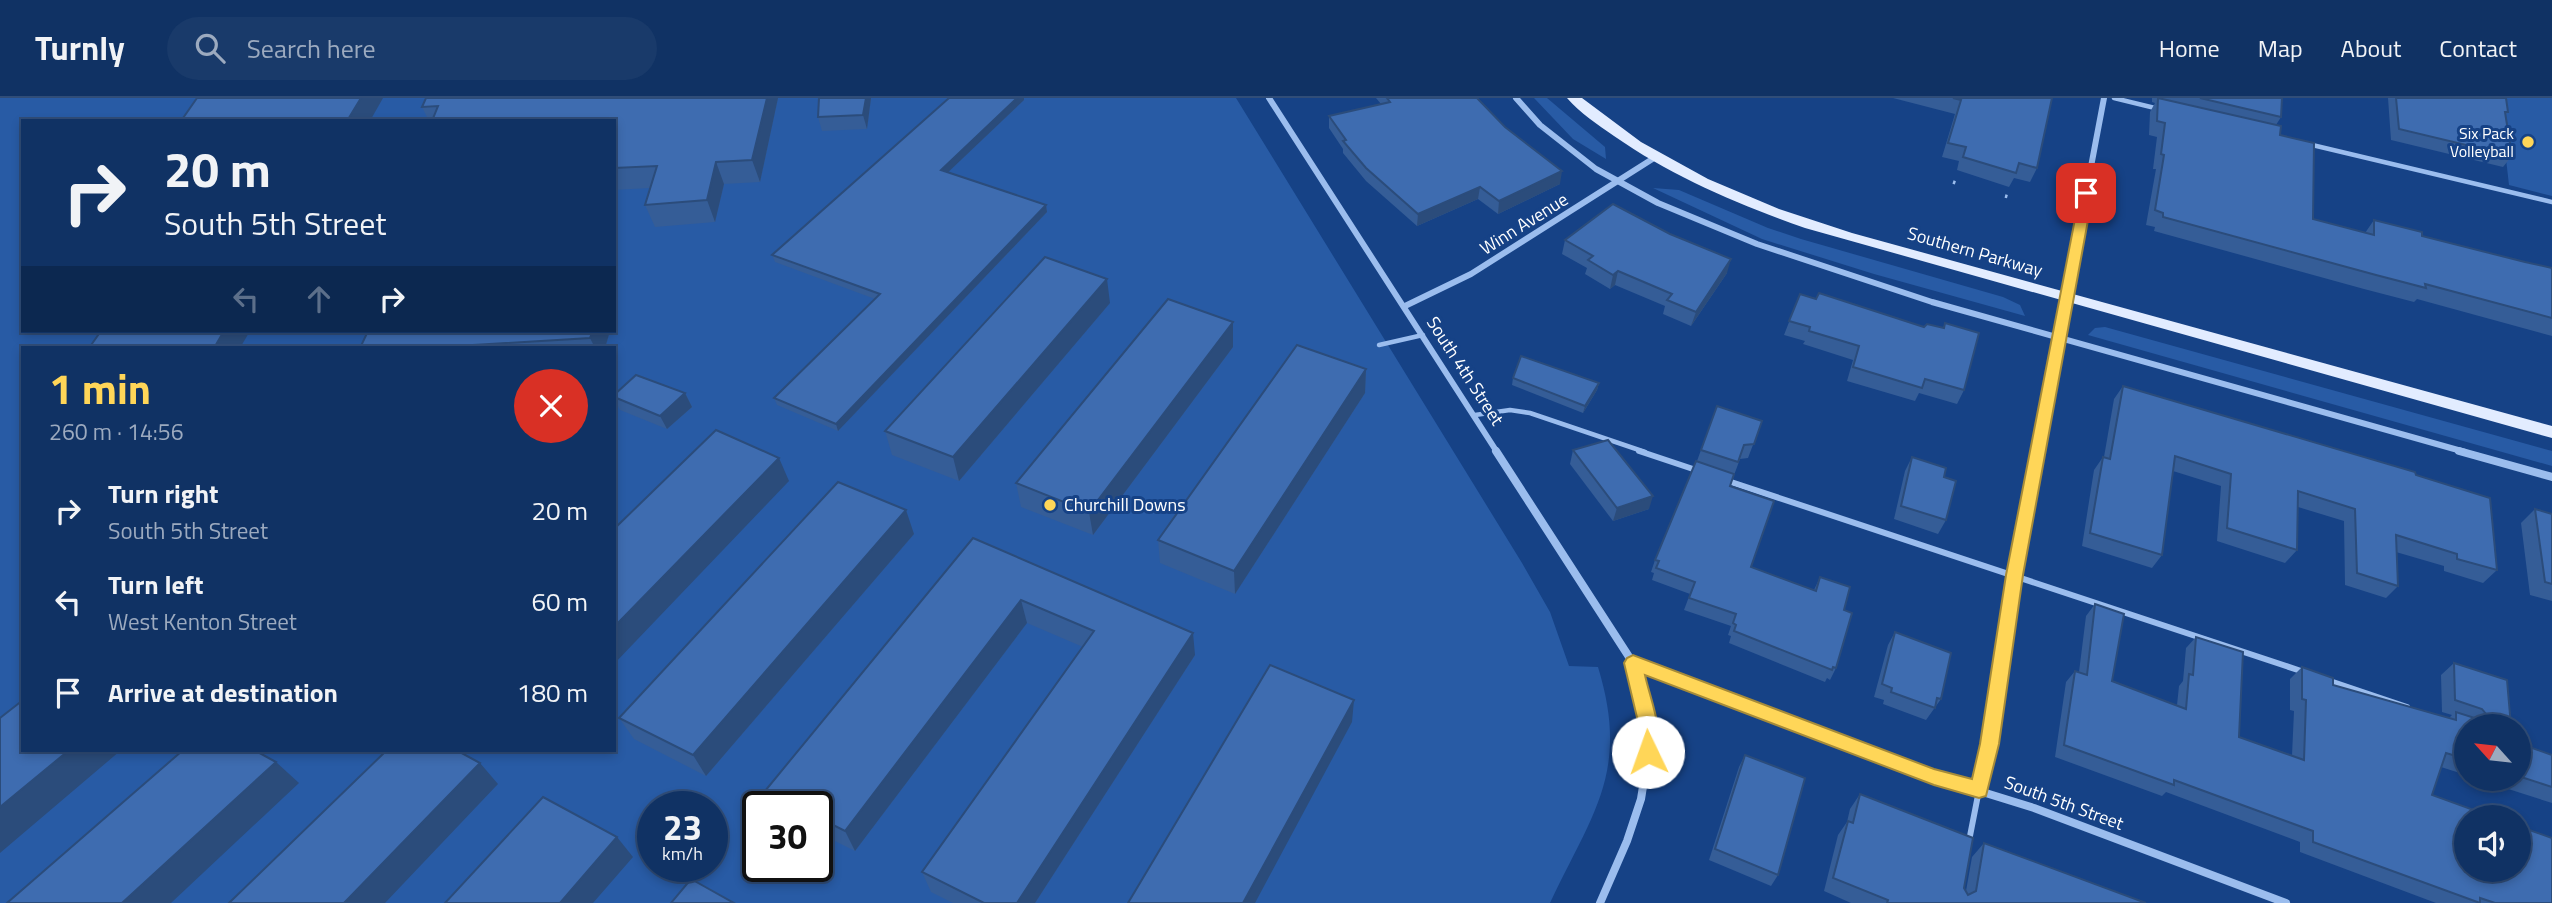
<!DOCTYPE html>
<meta charset="utf-8">
<style>
:root{--surface:#103264;--page:#193a6a;--text:#f1f3f6;--muted:#9caabf;--line:#304d78;--accent:#ffd658}
body{margin:0;font-family:"Titillium Web",sans-serif;background:var(--page);color:var(--text);height:100vh;display:flex;flex-direction:column;font-size:26px;white-space:nowrap}
*{box-sizing:border-box;margin:0}
p{font-size:23px;color:var(--muted)}
.icon{flex:none;width:38px;height:38px;fill:none;stroke:currentColor;stroke-width:2;stroke-linecap:round;stroke-linejoin:round}
.map{position:relative;flex:1;overflow:hidden}
.drawer{position:absolute;left:21px;top:248px;width:595px;height:406px;display:flex;flex-direction:column;background:var(--surface);border-radius:0px;box-shadow:0 4px 10px #0003,0 0 0 2px var(--line)}
.drawer>*{flex:none}
.guide{position:absolute;left:21px;top:21px;width:595px;height:214px;border-radius:0px;box-shadow:0 4px 10px #0003,0 0 0 2px var(--line);background:#103264;color:var(--text);overflow:hidden}
.needle{width:46px;rotate:297deg}
.buttons{position:absolute;left:2454px;top:616px;display:grid;gap:14px}
.buttons a{display:grid;place-items:center;width:77px;height:77px;border-radius:50%;background:var(--surface);box-shadow:0 4px 10px #0003,0 0 0 2px var(--line);font-size:35px}
.speed{position:absolute;left:637px;top:693px;display:flex;gap:14px;font-size:35px;font-weight:700;text-align:center}
.speed>*{display:grid;place-content:center;width:91px;height:91px;border-radius:50%;background:var(--surface);box-shadow:0 4px 10px #0003,0 0 0 2px var(--line);line-height:1}
.speed small{font-size:18px;font-weight:400}
.speed .limit{border:4px solid #111;border-radius:10px;background:#fff;color:#111}
.pin{position:absolute;display:grid;place-items:center;width:60px;height:60px;color:#fff;margin:-30px;border-radius:14px;box-shadow:0 4px 10px #0006}
.me{position:absolute;width:77px;margin:-38px;rotate:357deg;stroke-linejoin:round;filter:drop-shadow(0 0 5px #0008)}
.turn{display:flex;align-items:center;gap:24px;height:147px;padding:0 28px;font-size:32px}
.turn .icon{width:91px;height:91px;stroke-width:2.5}
.turn b{display:block;font-size:49px;line-height:60px}
.lanes{display:flex;align-items:center;height:66px;padding:0 28px;background:#0003;justify-content:center;gap:35px;direction:ltr}
.lanes .off{opacity:.35}
.round{display:grid;place-items:center;flex:none;width:74px;height:74px;border-radius:37px;background:var(--page)}
.head{display:flex;align-items:center;justify-content:space-between;height:119px;padding:0 28px}
h1{font-size:42px;font-weight:700;line-height:52px;color:var(--accent)}
ul{padding:0;list-style:none}
li{display:flex;align-items:center;gap:21px;height:91px;padding:0 28px}
li div{flex:1}
li b{display:block;font-size:26px}
li em{font-style:normal}
header{display:flex;align-items:center;gap:42px;box-sizing:border-box;height:98px;padding:0 35px;background:var(--surface);border-bottom:2px solid var(--line)}
header strong{font-size:33px}
nav{display:flex;gap:38px;margin-inline-start:auto;font-size:24px}
.search{width:490px;height:63px;background:var(--page);display:flex;align-items:center;gap:18px;box-sizing:border-box;padding:0 24px;border-radius:38px;color:var(--muted);font-size:26px}
.map>svg:first-child{display:block}
</style>
<header>
<strong>Turnly</strong>
<div class="search"><svg class="icon" aria-label="search" viewBox="0 0 24 24"><circle cx="10" cy="10" r="6"/><path d="M15 15l6 6"/></svg>Search here</div>
<nav><a>Home</a><a>Map</a><a>About</a><a>Contact</a></nav>
</header>
<div class="map">
<svg width="2552" height="805" viewBox="0 0 2552 805">
<rect width="100%" height="100%" fill="#164286"/>
<g fill="#285ba5" fill-rule="evenodd">
<path d="M0 0H1236L1522 465 1550 514 1569 568 1598 569C1630 674 1593 714 1550 805H0ZM23 23H614V233H23ZM23 250H614V653H23ZM653 709H712V768H653ZM758 709H817V768H758Z"/>
<polygon points="1534,0 1547,0 1605,49 1606,61 1573,41"/>
<polygon points="2499,0 2552,0 2552,98 2509,87"/>
<polygon points="1653,90 1679,92 1768,130 1801,141 2003,199 2020,207 2025,218 1874,176 1762,141"/>
<polygon points="2105,229 2552,353 2552,368 2088,237 2095,230"/>
</g>
<g fill="none" stroke-linecap="round" stroke-linejoin="round">
<g stroke="#9bbdee" stroke-width="3.5" stroke-dasharray="2.5 4.5" stroke-linecap="butt">
<polyline points="1953,84 1956,85"/>
<polyline points="2005,98 2009,99"/>
</g>
<g stroke="#9bbdee" stroke-width="4.5">
<polyline points="2114,0 2159,11"/>
<polyline points="2308,46 2552,104"/>
<polyline points="1379,247 1423,237"/>
<polyline points="1475,317 1510,312 1530,315 1645,354"/>
</g>
<g stroke="#9bbdee" stroke-width="6">
<polyline points="1639,353 1699,373"/>
<polyline points="1725,382 2304,574"/>
<polyline points="2327,582 2407,609"/>
<polyline points="1969,743 1979,692"/>
</g>
<g stroke="#9bbdee" stroke-width="6">
<polyline points="1269,0 1497,354"/>
<polyline points="1516,0 1540,27 1596,71 1658,105 1757,146 1932,204 2465,354"/>
<polyline points="1405,208 1471,176 1654,60"/>
<polyline points="2037,354 2104,0"/>
</g>
<g stroke="#9bbdee" stroke-width="8">
<polyline points="1496,353 1633,565 1645,608 1649,634 1648,657 1641,701 1627,743 1600,805"/>
<polyline points="2459,353 2552,379"/>
<polyline points="1633,565 1934,679 2034,710 2286,805"/>
<polyline points="1979,692 1990,646 2014,477 2037,353"/>
</g>
<path fill="#e2ecff" fill-rule="evenodd" d="M1567 0H1582L1641 44 1708 81 1779 111 1852 135 2552 328V340L1805 130C1737 106 1673 79 1614 38 1598 27 1580 15 1567 0Z"/>
</g>
<g fill="#355d97">
<polygon points="778,0 760,84 724,86 715,124 655,129 645,107 650,90 614,92 614,23 429,23 422,9"/>
<polygon points="871,0 867,31 822,33 818,19"/>
<polygon points="949,0 1024,0 1024,2 947,75 1046,107 1047,114 838,333 777,307 774,300 875,201 775,164 772,157"/>
<polygon points="1376,0 1477,0 1560,86 1498,116 1478,101 1417,128 1366,83 1343,55 1343,51 1329,30 1329,18 1381,6"/>
<polygon points="1893,0 2052,0 2037,70 2030,84 2014,80 2009,89 1957,72 1959,63 1942,59 1955,16"/>
<polygon points="2152,0 2282,0 2281,19 2276,27 2313,121 2365,135 2374,122 2422,138 2525,164 2552,170 2552,238 2417,201 2414,204 2364,191 2154,133 2155,129 2146,127 2156,71 2153,71 2157,39 2149,37 2150,14 2155,5 2152,4"/>
<polygon points="2388,0 2506,0 2508,14 2506,17 2512,58 2503,69 2391,42"/>
<polygon points="1565,142 1727,175 1691,228 1663,216 1665,208 1615,187 1610,191 1585,176 1587,170 1562,156"/>
<polygon points="1800,196 1924,229 1943,230 1945,225 1964,292 1957,306 1919,295 1915,303 1847,283 1853,262 1803,246 1805,243 1784,237"/>
<polygon points="1110,205 959,383 892,357 885,333"/>
<polygon points="1233,224 1233,249 1093,437 1021,409 1016,385"/>
<polygon points="368,233 610,233 605,250 360,250"/>
<polygon points="1366,271 1365,295 1235,496 1160,465 1158,442"/>
<polygon points="1513,280 1599,285 1597,292 1583,315 1512,287"/>
<polygon points="2123,288 2416,377 2497,472 2483,485 2444,473 2444,468 2396,454 2398,488 2386,500 2345,487 2344,423 2298,409 2297,452 2285,465 2217,443 2221,388 2173,373 2162,457 2152,470 2082,448 2094,372 2103,359 2104,359 2114,301"/>
<polygon points="685,295 692,309 667,331 620,312 614,301 614,297"/>
<polygon points="1717,308 1762,323 1748,360 1740,361 1730,388 1751,469 1814,492 1820,479 1844,512 1836,570 1830,582 1827,580 1825,584 1729,545 1731,538 1728,537 1731,528 1684,512 1690,496 1652,482 1654,475 1651,474 1655,462 1697,363"/>
<polygon points="1573,352 1649,411 1613,423 1570,366"/>
<polygon points="1912,359 1944,379 1946,422 1938,436 1894,421 1905,373"/>
<polygon points="2535,411 2552,416 2552,503 2530,497 2521,425"/>
<polygon points="914,436 706,678 634,641 619,620"/>
<polygon points="973,440 1195,557 1035,805 953,805 931,794 922,774 1083,549 1027,525 855,753 817,734 817,709 774,709 765,693"/>
<polygon points="2095,506 2112,583 2177,607 2179,588 2183,583 2186,550 2196,539 2239,639 2292,657 2294,613 2290,612 2290,581 2302,569 2333,587 2449,620 2452,617 2442,614 2441,577 2454,565 2511,628 2466,628 2466,677 2441,669 2432,697 2552,805 2436,805 2300,754 2300,744 2166,694 2162,698 2055,659 2066,584 2075,573 2079,574 2086,518"/>
<polygon points="1895,534 1941,601 1926,622 1883,606 1884,602 1874,599 1888,547"/>
<polygon points="2518,645 2552,657 2552,705 2477,681 2518,681"/>
<polygon points="1745,657 1778,777 1771,788 1709,762 1739,669"/>
<polygon points="1860,696 1964,790 1966,793 1972,759 1984,745 2146,805 1851,805 1824,793 1838,737 1847,724 1850,711"/>
</g>
<g fill="#2b4c7b">
<polygon points="361,0 383,0 370,23 347,23"/>
<polygon points="767,0 778,0 760,84 752,62"/>
<polygon points="866,0 871,0 867,31 863,17"/>
<polygon points="1017,0 1024,0 1024,2 942,80 941,72"/>
<polygon points="716,64 724,86 715,124 707,102"/>
<polygon points="1562,73 1560,86 1498,116 1499,103"/>
<polygon points="1480,89 1478,101 1417,128 1418,116"/>
<polygon points="1046,107 1047,114 838,333 836,326"/>
<polygon points="1731,161 1727,175 1691,228 1696,214"/>
<polygon points="1618,173 1615,187 1610,191 1613,177"/>
<polygon points="1107,181 1110,205 959,383 953,359"/>
<polygon points="1233,224 1233,249 1093,437 1089,414"/>
<polygon points="224,233 250,233 240,250 214,250"/>
<polygon points="593,233 610,233 605,250 595,250 590,240"/>
<polygon points="1366,271 1365,295 1235,496 1234,473"/>
<polygon points="1599,285 1597,292 1583,315 1585,308"/>
<polygon points="685,295 692,309 667,331 660,318"/>
<polygon points="779,360 789,383 614,566 614,529"/>
<polygon points="1653,398 1649,411 1613,423 1617,410"/>
<polygon points="906,412 914,436 706,678 693,657"/>
<polygon points="1021,502 1027,525 855,753 845,733"/>
<polygon points="1193,535 1195,557 1035,805 1017,805"/>
<polygon points="1354,602 1352,624 1255,805 1243,805"/>
<polygon points="68,653 120,653 0,755 0,709"/>
<polygon points="276,664 299,685 171,805 122,805"/>
<polygon points="480,665 498,686 385,805 344,805"/>
<polygon points="617,739 633,759 593,805 560,805"/>
</g>
<g fill="#3e6cb0" stroke="#2b4c7b" stroke-width="2">
<polygon points="197,0 361,0 347,23 181,23"/>
<polygon points="426,0 767,0 752,62 716,64 707,102 645,107 657,68 614,70 614,23 432,23 438,8 422,9"/>
<polygon points="819,0 866,0 863,17 818,19"/>
<polygon points="949,0 1017,0 941,72 1046,107 836,326 774,300 880,196 772,157"/>
<polygon points="1387,0 1477,0 1505,29 1562,73 1499,103 1480,89 1418,116 1366,70 1343,43 1346,42 1329,18 1390,4"/>
<polygon points="1953,0 2052,0 2037,70 2019,65 2016,75 1963,59 1966,49 1948,45 1961,2"/>
<polygon points="2158,0 2281,28 2280,37 2314,45 2313,121 2374,137 2374,122 2422,134 2422,138 2525,164 2552,170 2552,220 2425,186 2426,190 2376,177 2163,119 2163,115 2155,112 2164,57 2161,56 2165,25 2157,23"/>
<polygon points="2200,0 2282,0 2281,19"/>
<polygon points="2396,0 2506,0 2508,14 2505,14 2512,58 2399,31"/>
<polygon points="1613,106 1670,136 1731,161 1696,214 1667,202 1672,196 1618,173 1613,177 1588,162 1593,158 1565,142"/>
<polygon points="1045,159 1107,181 953,359 885,333"/>
<polygon points="1819,195 1924,229 1927,226 1944,230 1945,225 1979,235 1964,292 1925,281 1922,290 1853,269 1859,248 1809,233 1810,229 1789,223 1800,196 1816,201"/>
<polygon points="1168,201 1233,224 1089,414 1016,385"/>
<polygon points="101,233 224,233 214,250 89,250"/>
<polygon points="368,233 593,233 590,240 423,250 360,250"/>
<polygon points="1297,247 1366,271 1234,473 1158,442"/>
<polygon points="1521,258 1599,285 1585,308 1513,280"/>
<polygon points="636,277 685,295 660,318 614,299 614,297"/>
<polygon points="2123,288 2415,374 2416,377 2490,400 2497,472 2457,461 2457,456 2396,437 2398,488 2357,475 2355,411 2298,393 2297,452 2227,430 2231,376 2175,358 2162,457 2090,435 2103,359 2110,361"/>
<polygon points="1717,308 1762,323 1754,346 1744,347 1738,364 1701,352"/>
<polygon points="716,332 779,360 614,529 614,431"/>
<polygon points="1608,342 1653,398 1617,410 1573,352"/>
<polygon points="1912,359 1946,370 1944,379 1956,383 1946,422 1901,408"/>
<polygon points="1696,363 1734,376 1730,388 1774,403 1751,469 1816,493 1820,479 1850,489 1844,512 1852,515 1836,570 1833,569 1832,572 1734,533 1736,527 1733,525 1736,516 1689,500 1695,484 1656,470 1659,463 1655,462"/>
<polygon points="838,384 906,412 693,657 619,620"/>
<polygon points="2535,411 2552,416 2552,486 2545,484"/>
<polygon points="973,440 1193,535 1017,805 984,805 922,774 1094,533 1021,502 845,733 817,719 817,709 796,709 765,693"/>
<polygon points="2095,506 2124,516 2112,583 2186,611 2189,576 2193,577 2196,539 2243,554 2239,639 2304,662 2306,602 2302,601 2302,569 2333,580 2333,587 2456,622 2456,614 2481,622 2486,616 2482,611 2455,602 2454,565 2507,582 2511,628 2466,628 2466,661 2446,655 2432,697 2493,719 2466,719 2466,772 2518,772 2518,728 2552,740 2552,805 2495,805 2480,800 2480,805 2313,744 2313,733 2174,682 2174,687 2064,647 2075,573 2087,577"/>
<polygon points="1895,534 1951,555 1941,601 1937,600 1935,610 1891,594 1892,590 1882,586"/>
<polygon points="1270,567 1354,602 1243,805 1128,805"/>
<polygon points="23,602 23,653 68,653 0,709 0,620"/>
<polygon points="2518,645 2552,657 2552,689 2518,678"/>
<polygon points="182,653 256,653 276,664 122,805 7,805"/>
<polygon points="386,653 458,653 480,665 344,805 229,805"/>
<polygon points="1745,657 1805,680 1778,777 1715,751"/>
<polygon points="1860,696 1973,740 1964,790 1968,797 1976,793 1984,745 2146,805 1887,805 1888,802 1833,780 1848,723 1853,725"/>
<polygon points="543,699 617,739 560,805 445,805"/>
<polygon points="691,781 734,805 671,805"/>
</g>
<path fill="#ffd658" stroke="#a68b39" stroke-width="2" d="M2086 91 2093 95 2023 477 1999 646 1986 698 1979 700 1934 687 1645 577C1650 601 1666 636 1654 660L1648 662 1641 660 1639 654 1640 632 1624 565 1627 560 1633 557 1934 671 1972 681 1980 646 2006 477 2080 95Z"/>
<g fill="#ffd658" stroke="#164286" stroke-width="2.5">
<circle cx="2528" cy="44" r="7"/>
<circle cx="1050" cy="407" r="7"/>
</g>
<g text-anchor="middle" stroke-width="6" stroke-linejoin="round" paint-order="stroke">
<g font-size="16" fill="#fff" stroke="#164286" text-anchor="end">
<text x="2514" y="41">Six Pack<tspan x="2514" dy="18">Volleyball</tspan></text>
</g>
<g font-size="18" fill="#fff" stroke="#164286">
<text transform="translate(1524 126) rotate(-32)" y="6">Winn Avenue</text>
<text transform="translate(1975 154) rotate(16)" y="6">Southern Parkway</text>
<text transform="translate(1465 273) rotate(57)" y="6">South 4th Street</text>
<text transform="translate(2064 705) rotate(20)" y="6">South 5th Street</text>
</g>
<g font-size="18" fill="#fff" stroke="#164286" text-anchor="start">
<text x="1064" y="413">Churchill Downs</text>
</g>
</g>
</svg>
<div class="buttons">
<a><svg class="needle" viewBox="-14 -14 28 28"><path d="M0-13l5 13h-10z" fill="#e53935"/><path d="M0 13l5-13h-10z" fill="#9caabf"/></svg></a>
<a><svg class="icon" aria-label="sound" viewBox="0 0 24 24"><path d="M4 9h4l5-4v14l-5-4H4zM17 9q2 3 0 6"/></svg></a>
</div>
<div class="speed"><div>23<small>km/h</small></div><div class="limit">30</div></div>
<div class="pin" style="left:2086px;top:95px;background:#d93025"><svg class="icon" aria-label="arrive" viewBox="0 0 24 24"><path d="M6 21V4h12l-3 4 3 4H6"/></svg></div>
<svg class="me" style="left:1648px;top:654px" viewBox="-20 -20 40 40"><circle r="19" fill="#fff"/><path d="M0-13L10 11 0 6-10 11z" fill="#ffd658"/></svg>
<div class="guide">
<div class="turn"><svg class="icon" aria-label="right" viewBox="0 0 24 24"><path d="M7 20v-9h11M14 6l5 5-5 5"/></svg><div><b>20 m</b>South 5th Street</div></div>
<div class="lanes"><svg class="icon off" aria-label="left" viewBox="0 0 24 24"><path d="M17 20v-9H6M10 6l-5 5 5 5"/></svg><svg class="icon off" aria-label="ahead" viewBox="0 0 24 24"><path d="M12 20V5M6 11l6-6 6 6"/></svg><svg class="icon" aria-label="right" viewBox="0 0 24 24"><path d="M7 20v-9h11M14 6l5 5-5 5"/></svg></div>
</div>
<section class="drawer">
<div class="head"><div><h1>1 min</h1><p>260 m · 14:56</p></div><a class="round" style="background:#d93025;color:#fff"><svg class="icon" aria-label="close" viewBox="0 0 24 24"><path d="M6 6l12 12M18 6L6 18"/></svg></a></div>
<ul>
<li><svg class="icon" aria-label="right" viewBox="0 0 24 24"><path d="M7 20v-9h11M14 6l5 5-5 5"/></svg><div><b>Turn right</b><p>South 5th Street</p></div><em>20 m</em></li>
<li><svg class="icon" aria-label="left" viewBox="0 0 24 24"><path d="M17 20v-9H6M10 6l-5 5 5 5"/></svg><div><b>Turn left</b><p>West Kenton Street</p></div><em>60 m</em></li>
<li><svg class="icon" aria-label="arrive" viewBox="0 0 24 24"><path d="M6 21V4h12l-3 4 3 4H6"/></svg><div><b>Arrive at destination</b></div><em>180 m</em></li>
</ul>
</section>
</div>
